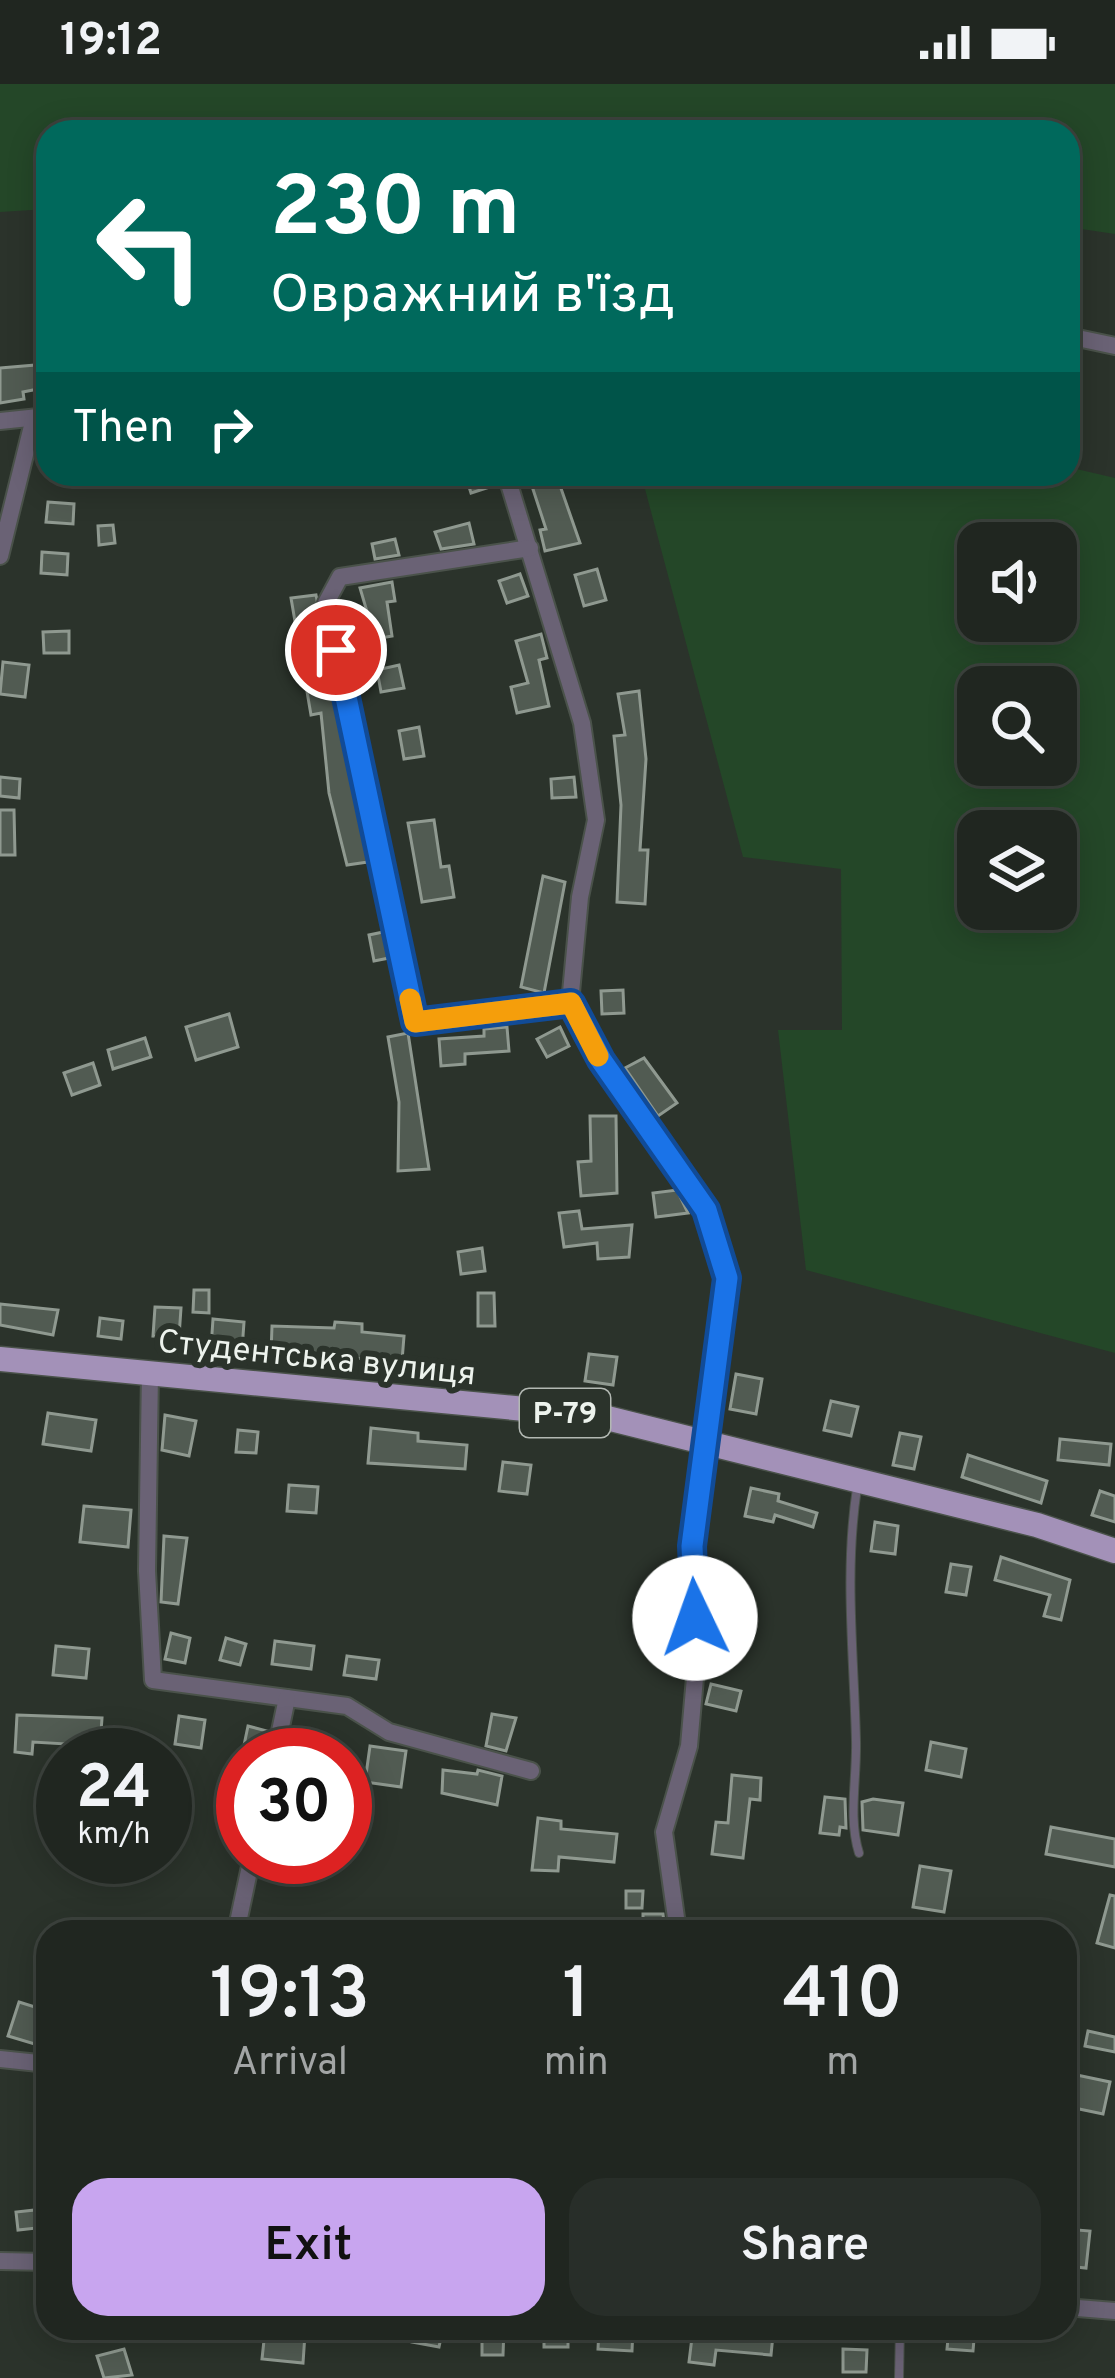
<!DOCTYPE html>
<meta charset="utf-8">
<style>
:root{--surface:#202620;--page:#282e29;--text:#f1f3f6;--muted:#a2a5a5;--line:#3d433e;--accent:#c8a5ef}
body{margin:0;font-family:Overpass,sans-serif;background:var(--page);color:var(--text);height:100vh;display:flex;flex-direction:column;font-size:45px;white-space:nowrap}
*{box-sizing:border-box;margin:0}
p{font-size:39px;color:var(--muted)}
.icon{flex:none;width:66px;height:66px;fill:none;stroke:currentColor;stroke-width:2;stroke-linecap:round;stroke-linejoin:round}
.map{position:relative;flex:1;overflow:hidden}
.drawer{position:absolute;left:36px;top:1836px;width:1041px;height:420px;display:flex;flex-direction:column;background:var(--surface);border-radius:36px;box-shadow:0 6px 30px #0003,0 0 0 3px var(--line)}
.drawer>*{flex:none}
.banner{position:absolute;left:36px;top:36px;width:1044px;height:366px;border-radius:36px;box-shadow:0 6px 30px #0003,0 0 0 3px var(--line);background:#00695c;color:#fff;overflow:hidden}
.buttons{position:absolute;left:957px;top:438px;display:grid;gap:24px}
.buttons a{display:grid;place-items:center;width:120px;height:120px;border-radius:24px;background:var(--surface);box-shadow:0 6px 30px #0003,0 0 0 3px var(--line);font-size:60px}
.speed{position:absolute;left:36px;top:1644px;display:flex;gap:24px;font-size:60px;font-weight:700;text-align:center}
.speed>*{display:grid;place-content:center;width:156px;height:156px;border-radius:50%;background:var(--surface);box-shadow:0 6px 30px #0003,0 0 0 3px var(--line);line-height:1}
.speed small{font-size:30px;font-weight:400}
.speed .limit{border:18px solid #d22;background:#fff;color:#111}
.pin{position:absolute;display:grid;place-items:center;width:102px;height:102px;color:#fff;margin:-51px;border:6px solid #fff;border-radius:50%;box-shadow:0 3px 12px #0007}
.me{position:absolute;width:132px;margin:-66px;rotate:357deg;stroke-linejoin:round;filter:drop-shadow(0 0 9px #0008)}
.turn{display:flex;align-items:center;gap:42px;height:252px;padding:0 36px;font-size:54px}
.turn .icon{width:156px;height:156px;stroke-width:2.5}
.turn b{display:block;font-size:84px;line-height:102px}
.then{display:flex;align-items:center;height:114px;padding:0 36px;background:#0003;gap:24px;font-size:45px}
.eta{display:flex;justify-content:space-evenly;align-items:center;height:204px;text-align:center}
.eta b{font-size:72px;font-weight:600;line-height:84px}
.button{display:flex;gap:24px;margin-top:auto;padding:24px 36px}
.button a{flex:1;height:138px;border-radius:36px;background:var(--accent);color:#111;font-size:48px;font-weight:600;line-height:138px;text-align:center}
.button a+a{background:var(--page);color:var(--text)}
.status{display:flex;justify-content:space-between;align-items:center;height:84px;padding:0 60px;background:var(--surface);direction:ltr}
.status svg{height:33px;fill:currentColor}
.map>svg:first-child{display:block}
</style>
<div class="status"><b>19:12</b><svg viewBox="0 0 49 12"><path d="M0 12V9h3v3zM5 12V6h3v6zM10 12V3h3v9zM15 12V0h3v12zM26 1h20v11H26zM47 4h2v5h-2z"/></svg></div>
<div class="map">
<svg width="1115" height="2294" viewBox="0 0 1115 2294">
<rect width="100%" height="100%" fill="#2b332b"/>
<g fill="#244728" fill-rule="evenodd">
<polygon points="0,0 1115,0 1115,150 1068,143 1068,48 48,48 48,125 0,128"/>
<path d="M1068 383 1115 394V1269L806 1186 778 946H842L841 785 743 773 641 390H1068ZM1056 459V537H978V459ZM1056 603V681H978V603ZM1056 747V825H978V747Z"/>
</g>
<g fill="#515b52" stroke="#8f9990" stroke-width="3">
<polygon points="48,280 48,303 23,308 24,315 0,319 0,284"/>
<polygon points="465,390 494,390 496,401 471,409"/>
<polygon points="556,390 580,459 545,467 540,446 546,445 530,396"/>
<polygon points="48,418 74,420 73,440 46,438"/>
<polygon points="469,439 474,460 441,465 435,448"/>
<polygon points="113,441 115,459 99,461 98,442"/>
<polygon points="395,455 399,471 375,475 372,460"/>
<polygon points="42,468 68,470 67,491 41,489"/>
<polygon points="597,485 606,516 584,522 575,491"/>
<polygon points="520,490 528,512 507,519 499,497"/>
<polygon points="392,498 395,517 387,518 392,552 375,555 360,504"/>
<polygon points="316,511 368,778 347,781 329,709 321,629 311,631 291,514"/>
<polygon points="69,547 69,569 44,569 43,548"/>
<polygon points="541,550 547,574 539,576 549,622 517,629 511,603 528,599 516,557"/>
<polygon points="3,578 29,581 25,613 0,610"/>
<polygon points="399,581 404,604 381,608 377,586"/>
<polygon points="639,607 646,675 640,766 648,766 645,820 617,818 621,721 614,652 625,651 618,610"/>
<polygon points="419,643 424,672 404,675 399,647"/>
<polygon points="0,693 20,695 19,714 0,712"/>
<polygon points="574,693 576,713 552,714 551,695"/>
<polygon points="0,726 14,726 15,771 0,771"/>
<polygon points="434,736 441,783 449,782 454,813 422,818 408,739"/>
<polygon points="543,792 565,798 544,909 521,903"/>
<polygon points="383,848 389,874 374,877 369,851"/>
<polygon points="623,906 624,929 602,930 601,907"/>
<polygon points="229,930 238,963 196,976 186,943"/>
<polygon points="507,943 509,967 465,970 465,980 441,982 439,955 484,952 484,945"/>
<polygon points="560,943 569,962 547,973 537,955"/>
<polygon points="408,949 429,1085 398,1087 399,1018 388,953"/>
<polygon points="145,954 151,973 113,985 108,966"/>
<polygon points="644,974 677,1019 658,1032 625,984"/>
<polygon points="93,979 100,1001 72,1011 64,989"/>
<polygon points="590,1032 616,1032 617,1109 581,1112 578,1078 591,1077"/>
<polygon points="677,1106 688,1129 656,1133 653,1109"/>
<polygon points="579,1127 582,1145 632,1141 629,1173 598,1175 597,1159 564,1163 559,1129"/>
<polygon points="482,1164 485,1187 461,1190 458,1168"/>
<polygon points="194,1206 209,1206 209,1229 193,1228"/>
<polygon points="478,1209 494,1209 495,1242 478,1242"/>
<polygon points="0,1220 58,1226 53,1251 0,1241"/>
<polygon points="155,1223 181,1224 179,1253 153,1252"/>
<polygon points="100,1234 123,1237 121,1255 98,1252"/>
<polygon points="213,1235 244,1238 242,1266 211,1264"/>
<polygon points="335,1238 362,1240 362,1248 404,1252 402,1277 271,1269 272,1242 334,1244"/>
<polygon points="589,1270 617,1273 613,1301 585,1297"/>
<polygon points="736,1290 762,1295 756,1330 730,1325"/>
<polygon points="831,1317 858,1323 851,1352 824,1346"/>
<polygon points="48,1329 96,1336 91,1367 43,1360"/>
<polygon points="165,1331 196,1337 189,1372 162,1366"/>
<polygon points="371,1344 418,1349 418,1357 467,1361 465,1385 368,1379"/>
<polygon points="238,1346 258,1348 256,1369 236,1368"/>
<polygon points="900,1349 921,1353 914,1385 893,1381"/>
<polygon points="1060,1355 1111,1360 1109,1381 1058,1376"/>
<polygon points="968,1371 1047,1397 1041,1419 962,1393"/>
<polygon points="503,1378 531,1381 527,1410 499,1407"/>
<polygon points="289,1401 318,1403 316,1429 287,1427"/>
<polygon points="751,1404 779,1410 778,1417 817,1429 813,1443 775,1431 773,1438 745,1432"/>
<polygon points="1100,1407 1115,1412 1115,1438 1092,1431"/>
<polygon points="84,1422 131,1426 128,1463 80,1458"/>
<polygon points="875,1438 898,1442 895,1470 871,1467"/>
<polygon points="164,1452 187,1454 178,1520 161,1518"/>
<polygon points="1001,1473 1070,1496 1061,1536 1044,1532 1050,1511 995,1496"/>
<polygon points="951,1480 971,1483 966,1511 946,1508"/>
<polygon points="707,1525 729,1525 729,1554 709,1554"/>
<polygon points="171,1549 190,1554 185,1579 165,1575"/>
<polygon points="226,1554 246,1560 240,1581 220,1576"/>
<polygon points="275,1557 314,1562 311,1585 272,1580"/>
<polygon points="661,1558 683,1559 682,1576 659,1574"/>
<polygon points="56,1562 89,1565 86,1594 53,1591"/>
<polygon points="347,1572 379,1576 376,1595 344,1591"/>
<polygon points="711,1600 741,1607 736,1627 706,1620"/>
<polygon points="492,1630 516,1634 506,1667 486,1662"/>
<polygon points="17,1631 102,1634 100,1662 33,1658 32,1670 15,1668"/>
<polygon points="179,1632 205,1636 201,1664 175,1660"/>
<polygon points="248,1642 267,1647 262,1670 243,1666"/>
<polygon points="931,1658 966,1665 961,1693 926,1686"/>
<polygon points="370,1662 406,1667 401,1703 365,1698"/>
<polygon points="443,1686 477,1690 478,1686 502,1692 497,1721 442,1709"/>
<polygon points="732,1691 761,1694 760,1716 750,1715 743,1774 712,1770 716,1738 728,1739"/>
<polygon points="825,1713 845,1715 846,1744 840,1743 839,1751 820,1749"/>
<polygon points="873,1715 903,1719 898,1751 863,1746 862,1718"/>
<polygon points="538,1734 561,1737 561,1745 617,1750 614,1778 559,1773 558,1787 532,1786"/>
<polygon points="1051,1743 1115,1755 1115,1783 1046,1770"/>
<polygon points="920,1782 951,1787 944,1828 913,1823"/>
<polygon points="626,1807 643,1807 642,1824 626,1824"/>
<polygon points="1110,1811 1115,1812 1115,1864 1097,1859"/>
<polygon points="643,1830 663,1830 665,1848 643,1848"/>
<polygon points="19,1918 48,1927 48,1964 8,1952"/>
<polygon points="1088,1947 1115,1953 1115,1968 1085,1962"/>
<polygon points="1072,1990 1110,1998 1103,2030 1065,2022"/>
<polygon points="35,2126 37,2144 18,2146 16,2128"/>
<polygon points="1065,2145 1090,2147 1086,2184 1065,2182"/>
<polygon points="414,2244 443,2244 439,2263 412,2258"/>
<polygon points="482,2244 504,2244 503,2271 482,2271"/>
<rect x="544" y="2244" width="24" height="19"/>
<polygon points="599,2244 633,2244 632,2267 598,2265"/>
<polygon points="949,2244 975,2244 973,2267 947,2265"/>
<polygon points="693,2245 773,2251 771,2271 716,2266 714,2281 689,2278"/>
<polygon points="265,2247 305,2250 303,2279 262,2275"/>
<polygon points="124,2265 132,2291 104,2294 97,2272"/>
<polygon points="843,2265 867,2266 866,2288 843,2288"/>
</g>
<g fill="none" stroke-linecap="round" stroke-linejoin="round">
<g stroke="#4a524a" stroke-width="10">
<g id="service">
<path d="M857 1404C844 1489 854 1571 856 1657 857 1694 848 1734 859 1769"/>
<polyline points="899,2294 900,2244"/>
</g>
</g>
<g stroke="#4a524a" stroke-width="20">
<g id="minor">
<polyline points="1068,252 1115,262"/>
<polyline points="0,337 48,332"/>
<polyline points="506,390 582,639 596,736 580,813 570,919 601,976 706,1126 727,1194 691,1462 697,1571 689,1662 664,1748 678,1848"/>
<polyline points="530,464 340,493 326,519 415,937 570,919"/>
<polyline points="0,472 34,334"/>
<polyline points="150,1288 147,1487 153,1596 347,1622 389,1648 531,1687"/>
<polyline points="275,1671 287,1614"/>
<polyline points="236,1848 252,1773"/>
<polyline points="0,1975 48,1980"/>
<polyline points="0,2177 48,2178"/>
<polyline points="1065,2223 1115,2227"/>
</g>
</g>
<g stroke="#4a524a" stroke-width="27">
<polyline id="primary" points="0,1275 599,1332 1037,1441 1115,1467"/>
</g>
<use href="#service" stroke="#6a6275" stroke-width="8"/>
<use href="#minor" stroke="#6a6275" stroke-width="16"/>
<use href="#primary" stroke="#a391b8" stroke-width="24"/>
</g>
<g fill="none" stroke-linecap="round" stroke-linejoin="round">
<g stroke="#114b97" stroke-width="30">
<polyline id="route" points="336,566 415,938 571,919 601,976 706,1126 727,1194 692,1462 695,1534"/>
</g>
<use href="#route" stroke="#1a73e8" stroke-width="21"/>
<polyline stroke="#f59e0b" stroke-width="21" points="410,915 415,938 571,919 598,972"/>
</g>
<g text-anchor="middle" stroke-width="12" stroke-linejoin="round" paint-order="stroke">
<rect fill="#2b332b" stroke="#b3b9b3" stroke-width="3" x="520" y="1305" width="90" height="48" rx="9"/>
<g font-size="30" font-weight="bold" fill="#edf3ed">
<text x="565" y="1339">Р-79</text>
</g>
<g font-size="33" fill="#edf3ed" stroke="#2b332b">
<text transform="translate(317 1272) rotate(6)" y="12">Студентська вулиця</text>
</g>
</g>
</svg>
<div class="buttons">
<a><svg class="icon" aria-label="sound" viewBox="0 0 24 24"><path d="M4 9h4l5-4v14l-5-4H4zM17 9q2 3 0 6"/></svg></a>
<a><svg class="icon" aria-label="search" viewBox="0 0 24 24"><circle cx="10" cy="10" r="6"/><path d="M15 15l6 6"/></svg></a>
<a><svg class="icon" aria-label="layers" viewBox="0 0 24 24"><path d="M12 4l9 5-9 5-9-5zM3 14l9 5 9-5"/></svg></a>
</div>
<div class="speed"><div>24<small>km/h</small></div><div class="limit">30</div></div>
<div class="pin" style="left:336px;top:566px;background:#d93025"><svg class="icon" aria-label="arrive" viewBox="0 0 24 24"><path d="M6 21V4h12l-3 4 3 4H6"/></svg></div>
<svg class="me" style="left:695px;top:1534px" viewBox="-20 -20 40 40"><circle r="19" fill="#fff"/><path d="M0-13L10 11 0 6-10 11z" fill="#1a73e8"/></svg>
<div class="banner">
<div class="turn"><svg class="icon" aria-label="left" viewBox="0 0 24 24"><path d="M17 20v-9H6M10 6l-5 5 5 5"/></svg><div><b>230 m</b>Овражний в'їзд</div></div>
<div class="then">Then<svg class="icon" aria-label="right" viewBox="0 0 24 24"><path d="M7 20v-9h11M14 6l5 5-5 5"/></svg></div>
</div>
<section class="drawer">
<div class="eta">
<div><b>19:13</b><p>Arrival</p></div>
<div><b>1</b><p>min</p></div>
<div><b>410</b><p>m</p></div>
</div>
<div class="button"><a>Exit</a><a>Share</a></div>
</section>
</div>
